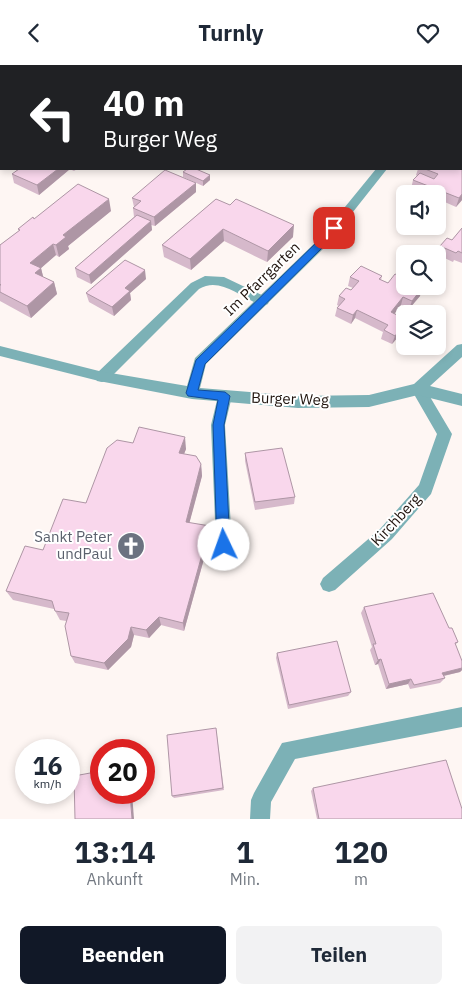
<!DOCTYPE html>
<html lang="de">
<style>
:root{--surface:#fff;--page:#f2f2f3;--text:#1f2937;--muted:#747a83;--accent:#111827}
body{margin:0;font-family:"IBM Plex Sans",sans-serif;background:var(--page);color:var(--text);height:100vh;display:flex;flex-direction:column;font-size:19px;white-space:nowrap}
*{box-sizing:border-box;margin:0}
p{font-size:16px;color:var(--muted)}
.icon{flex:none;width:28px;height:28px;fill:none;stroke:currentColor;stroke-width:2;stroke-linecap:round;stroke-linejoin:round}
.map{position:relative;height:754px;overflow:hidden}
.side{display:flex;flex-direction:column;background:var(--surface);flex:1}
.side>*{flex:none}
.hud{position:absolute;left:0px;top:0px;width:462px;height:105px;box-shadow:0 2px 8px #0003;background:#202124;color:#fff;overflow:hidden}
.controls{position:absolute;left:396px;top:120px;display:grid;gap:10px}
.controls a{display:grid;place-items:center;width:50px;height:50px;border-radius:8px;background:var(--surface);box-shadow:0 2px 8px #0003;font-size:25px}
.speed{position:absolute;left:15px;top:674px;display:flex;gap:10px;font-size:25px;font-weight:700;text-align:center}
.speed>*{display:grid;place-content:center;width:65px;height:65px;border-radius:50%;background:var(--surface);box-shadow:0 2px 8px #0003;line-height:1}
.speed small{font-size:12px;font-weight:400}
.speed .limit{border:8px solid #d22;background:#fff;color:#111}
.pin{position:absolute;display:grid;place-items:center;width:42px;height:42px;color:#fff;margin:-21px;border-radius:10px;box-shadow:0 2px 8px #0006}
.me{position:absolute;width:55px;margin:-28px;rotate:357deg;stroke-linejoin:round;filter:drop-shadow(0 0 4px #0008)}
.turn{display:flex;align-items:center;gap:18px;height:105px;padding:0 20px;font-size:22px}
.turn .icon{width:65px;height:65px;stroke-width:2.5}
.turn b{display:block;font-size:35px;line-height:42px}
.eta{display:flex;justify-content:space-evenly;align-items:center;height:85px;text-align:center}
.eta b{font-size:30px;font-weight:800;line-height:35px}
.cta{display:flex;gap:10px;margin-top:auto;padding:10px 20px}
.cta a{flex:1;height:58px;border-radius:8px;background:var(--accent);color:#fff;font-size:20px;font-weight:800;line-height:58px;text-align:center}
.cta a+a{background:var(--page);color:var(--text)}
header{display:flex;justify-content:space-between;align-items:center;height:65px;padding:0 20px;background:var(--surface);font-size:22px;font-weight:800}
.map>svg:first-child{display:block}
</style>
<header><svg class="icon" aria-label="back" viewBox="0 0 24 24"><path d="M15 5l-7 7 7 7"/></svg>Turnly<svg class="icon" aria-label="heart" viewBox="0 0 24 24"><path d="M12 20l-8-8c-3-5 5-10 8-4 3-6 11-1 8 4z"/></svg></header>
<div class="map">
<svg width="462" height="754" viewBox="0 0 462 754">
<rect width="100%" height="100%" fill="#fef6f3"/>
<polygon fill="#99eebc" points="214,0 462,0 462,98 461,1 212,1"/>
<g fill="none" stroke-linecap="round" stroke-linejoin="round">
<g fill="#7cb1b6" fill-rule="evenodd">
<polygon points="453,0 462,0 462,2 453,1"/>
<path d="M205 211 224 212 268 233 269 236 268 239 263 241C242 234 221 211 199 224L107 316 102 317 97 316 95 312 97 308 191 218Z"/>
<polygon points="418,318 423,320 452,369 431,429 392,474 335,525 329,527 323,525 320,519 323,513 380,464 419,420 437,369 411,324 413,320"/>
<polygon points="225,325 230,327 232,331 225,360 232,480 230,485 224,488 218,485 216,480 211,360 218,331 220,327"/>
</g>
<g fill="#7cb1b6" fill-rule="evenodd">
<polygon points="376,104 387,104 326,181 206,299 200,323 298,331 369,330 414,319 457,280 462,279 462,292 430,321 462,329 462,341 418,330 369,342 298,343 192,334 99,316 0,291 0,281 99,306 187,321 195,293 318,175"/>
<polygon points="462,642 462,662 295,694 271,737 270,754 250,754 251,735 254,728 282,678"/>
</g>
</g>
<g fill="#d6b9cb">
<polygon points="55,0 68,0 67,1"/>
<polygon points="116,0 128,0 127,1"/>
<rect x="0" y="6" width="1" height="32"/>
<polygon points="19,104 77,104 74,106 70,104 39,130 14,118 12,109"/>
<polygon points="418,104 461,104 462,135 456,142 438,134 438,129 423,129 411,124 413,115 417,111 416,110"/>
<polygon points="183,107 210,110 210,115 203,121 183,112"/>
<polygon points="196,118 196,127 155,161 151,160 152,165 91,219 77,212 75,203 134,152 133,143 134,142 132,133"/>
<polygon points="216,134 293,172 267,197 224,176 191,205 164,192 162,180"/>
<polygon points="111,146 68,181 69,184 59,192 56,190 41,203 43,212 54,217 57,229 31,253 0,236 0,180 19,166 18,164 34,154"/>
<polygon points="462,163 462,198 454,195 453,197 438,190 440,181 452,175"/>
<polygon points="382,211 381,215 420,231 409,244 401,240 394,249 405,254 405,264 392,279 381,274 383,267 355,253 351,259 335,251 337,243 339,241 337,240 339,231 351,225 353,223 348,221 350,212"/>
<polygon points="146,214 130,228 131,235 114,251 89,237 86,228"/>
<polygon points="133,378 186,384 184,389 201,399 202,411 189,458 210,472 184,566 161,560 149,573 134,570 131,582 108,605 75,598 71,591 66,556 60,555 54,544 13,535 6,526 86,438"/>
<polygon points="245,388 295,432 294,439 255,445 245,396"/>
<polygon points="364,542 449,563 458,577 455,580 462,596 462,605 460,607 444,611 445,613 440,618 410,624 408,619 386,624 378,599 375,600 370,585 372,582 361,548"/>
<polygon points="277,588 351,627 348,631 288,644 276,593"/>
<polygon points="216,663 224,725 174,733 172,731"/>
<polygon points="313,723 462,754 317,754 311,726"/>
</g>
<g fill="#ae96a5">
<polygon points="158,0 168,0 167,1 156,1"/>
<polygon points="0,44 1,48 1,54 0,55"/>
<polygon points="58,104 70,104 39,130 37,120"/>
<polygon points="210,110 210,115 203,121 203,116"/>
<polygon points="196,118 196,127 155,161 154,152"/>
<polygon points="462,129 462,135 456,142 459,133"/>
<polygon points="109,134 111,146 68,181 69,184 59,192 56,180 63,170"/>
<polygon points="151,156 152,165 91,219 89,210"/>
<polygon points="294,160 293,172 267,197 268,186"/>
<polygon points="223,164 224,176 191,205 190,194"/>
<polygon points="53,179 56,190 40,204 41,203 44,215 33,209 30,198"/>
<polygon points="145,205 146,214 130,228 131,235 114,251 112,242 125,223"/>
<polygon points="54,217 57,229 31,253 27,241"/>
<polygon points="423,222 420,231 409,244 412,236"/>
<polygon points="403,232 401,240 389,256 391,247"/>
<polygon points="357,245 355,253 351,259 353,250"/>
<polygon points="405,258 405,264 392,279 395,271"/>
<polygon points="185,372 186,384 180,399 179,388"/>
<polygon points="201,399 202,411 187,467 186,457"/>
<polygon points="210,461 210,472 184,566 183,558"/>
<polygon points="159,552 161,560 149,573 146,565"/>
<polygon points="131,562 134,570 131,582 108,605 104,598"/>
<polygon points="381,594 378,599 375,600 378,595"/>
<polygon points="462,603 462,605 460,607 438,612 442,608"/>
<polygon points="411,614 408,619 386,624 389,619"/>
<polygon points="130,728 132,728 134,754 132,754"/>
</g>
<g fill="#f9d7ec" stroke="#ae96a5">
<rect x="0" y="6" width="1" height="18"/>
<polygon points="461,93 462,94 462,129 459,133 413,115 420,108 434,114 438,109 425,104 461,104"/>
<polygon points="19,104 58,104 37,120 12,109"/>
<polygon points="187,104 196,104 210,110 203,116 183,107"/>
<polygon points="165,105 196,118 154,152 133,143 141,136 132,133"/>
<polygon points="78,119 109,134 63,170 66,172 56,180 53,179 30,198 41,203 35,208 54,217 27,241 0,227 0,220 1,220 0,219 0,180 20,165 18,164 33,152 34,154"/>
<polygon points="216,134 230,140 236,134 294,160 268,186 223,164 190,194 162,180"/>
<polygon points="137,150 151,156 89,210 75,203"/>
<polygon points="462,163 462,188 458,186 456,188 440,181 447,173 452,175"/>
<polygon points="125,195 145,205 125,223 130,226 112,242 86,228"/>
<polygon points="361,201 382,211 379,214 388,218 395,209 405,213 405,221 423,222 412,236 403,232 391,247 405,254 405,258 395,271 384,265 388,260 357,245 353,250 337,243 345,234 339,231 346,223 351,225 359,216 350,212"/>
<polygon points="139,362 185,372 179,388 196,391 201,399 186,457 210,461 183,558 159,552 146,565 131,562 128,574 104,598 71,591 65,561 69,548 55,546 52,536 6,526 25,481 43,485 63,434 86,438 107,383 117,375 133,378"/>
<polygon points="282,383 295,432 255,437 245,388"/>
<polygon points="433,528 449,563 452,563 458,577 455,578 462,596 462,603 442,608 445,613 414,620 411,614 389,619 381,594 378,595 373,579 376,579 364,542"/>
<polygon points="337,576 351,627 289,640 277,588"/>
<polygon points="216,663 223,723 172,731 167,670"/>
<polygon points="446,695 462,744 462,754 319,754 313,723"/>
<polygon points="101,706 101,728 130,728 132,754 75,754 74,711"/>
</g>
<polygon fill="#1a73e8" stroke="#114b97" points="334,160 338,163 325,180 205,299 198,325 225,327 230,331 224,360 230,480 228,484 224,485 219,484 217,480 213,360 218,335 188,331 186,328 196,295 319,175 331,161"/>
<defs>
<g id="church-disc" transform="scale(1.4375)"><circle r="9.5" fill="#6b7280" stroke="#fff"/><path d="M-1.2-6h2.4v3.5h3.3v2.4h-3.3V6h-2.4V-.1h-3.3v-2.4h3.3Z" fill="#fff"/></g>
</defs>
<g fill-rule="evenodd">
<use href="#church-disc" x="131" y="481"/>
</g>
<g text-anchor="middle" stroke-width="4" stroke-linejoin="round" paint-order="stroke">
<g font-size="15" fill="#20140e" stroke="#fff">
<text transform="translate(262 214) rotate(-44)" y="5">Im Pfarrgarten</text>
<text transform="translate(290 334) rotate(2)" y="5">Burger Weg</text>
<text transform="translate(396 455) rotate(-47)" y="5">Kirchberg</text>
</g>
<g font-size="15" fill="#5b616d" stroke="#fff" text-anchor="end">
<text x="112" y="477">Sankt Peter<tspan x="112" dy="17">undPaul</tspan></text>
</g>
</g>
</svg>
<div class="controls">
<a><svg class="icon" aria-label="sound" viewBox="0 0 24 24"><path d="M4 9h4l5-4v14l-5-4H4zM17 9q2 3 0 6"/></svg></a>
<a><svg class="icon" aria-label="search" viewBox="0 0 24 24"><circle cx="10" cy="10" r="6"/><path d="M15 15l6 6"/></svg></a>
<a><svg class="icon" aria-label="layers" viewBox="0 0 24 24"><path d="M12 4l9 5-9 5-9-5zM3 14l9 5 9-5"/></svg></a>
</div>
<div class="speed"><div>16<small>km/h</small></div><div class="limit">20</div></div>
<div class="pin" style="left:334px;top:163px;background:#d93025"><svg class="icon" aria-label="arrive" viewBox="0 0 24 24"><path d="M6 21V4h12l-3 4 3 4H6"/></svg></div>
<svg class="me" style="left:224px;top:480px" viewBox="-20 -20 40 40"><circle r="19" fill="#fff"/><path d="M0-13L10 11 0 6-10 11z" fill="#1a73e8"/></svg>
<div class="hud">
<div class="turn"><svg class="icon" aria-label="left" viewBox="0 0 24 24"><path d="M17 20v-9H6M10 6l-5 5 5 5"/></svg><div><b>40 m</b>Burger Weg</div></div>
</div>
</div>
<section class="side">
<div class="eta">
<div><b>13:14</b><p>Ankunft</p></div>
<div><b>1</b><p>Min.</p></div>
<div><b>120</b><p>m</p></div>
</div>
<div class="cta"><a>Beenden</a><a>Teilen</a></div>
</section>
